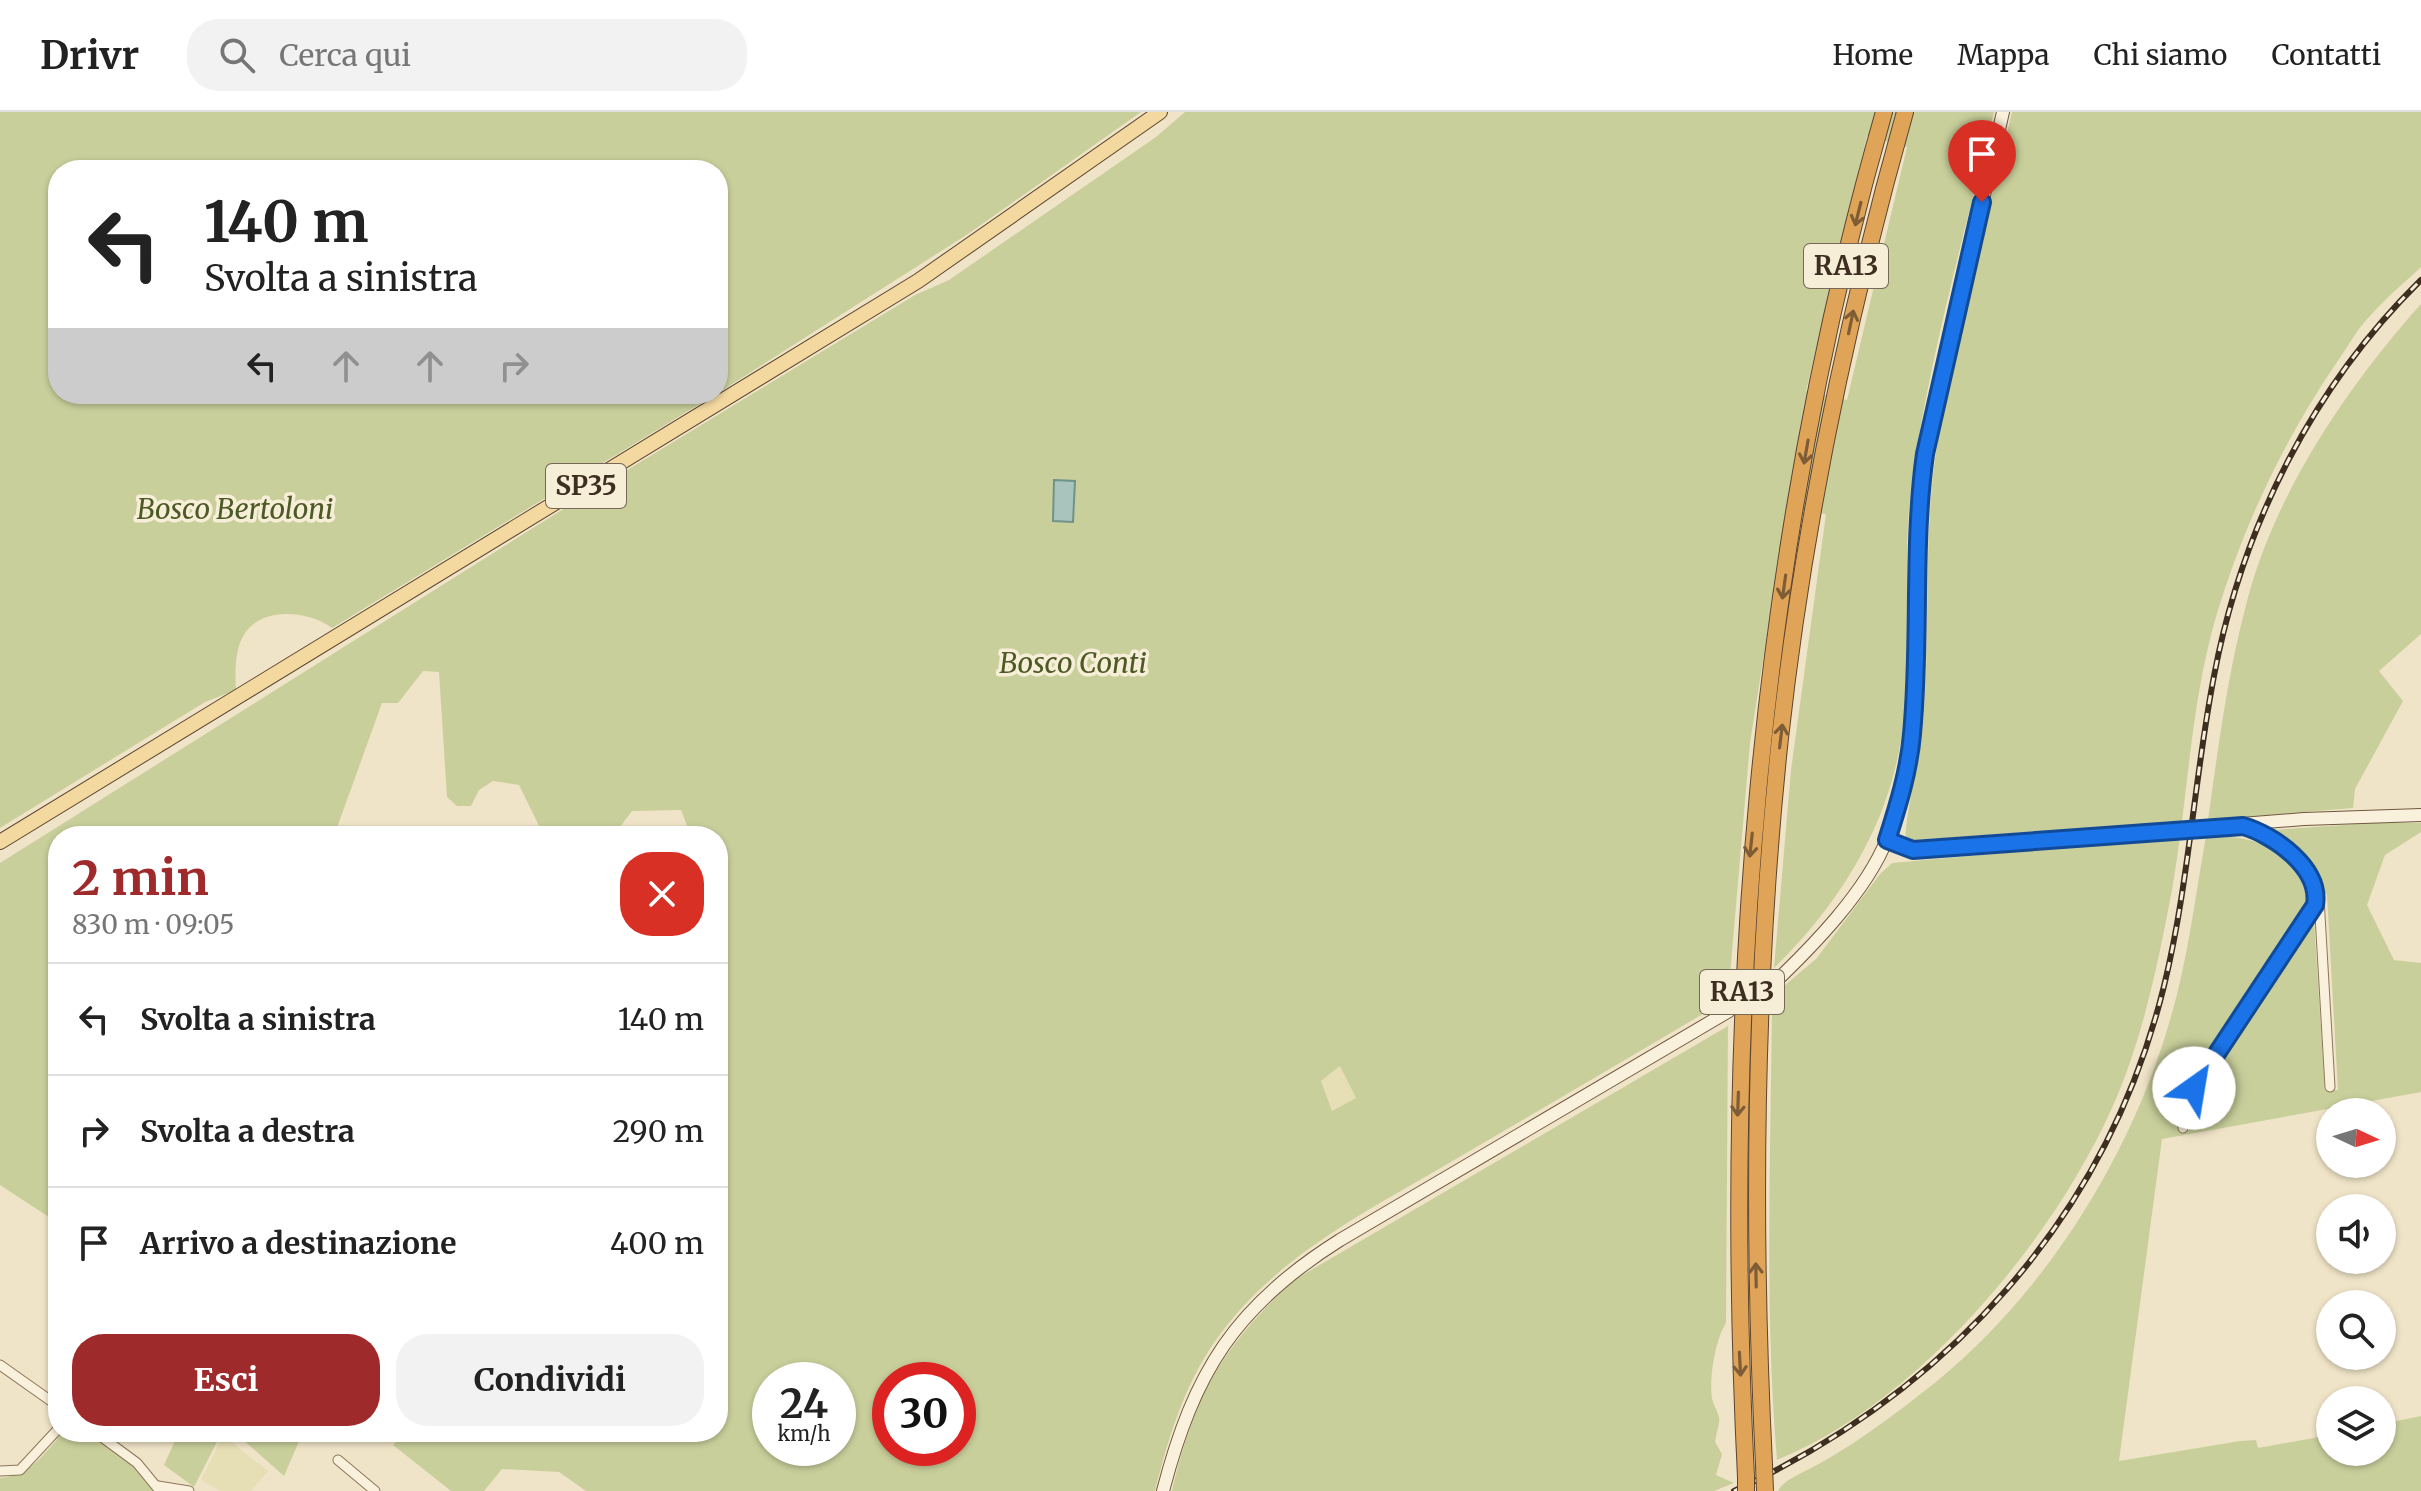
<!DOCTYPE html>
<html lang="it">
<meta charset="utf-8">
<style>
:root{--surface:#fff;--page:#f2f2f2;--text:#222;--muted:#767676;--line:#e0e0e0;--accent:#9e2a2b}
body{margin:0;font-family:Merriweather,serif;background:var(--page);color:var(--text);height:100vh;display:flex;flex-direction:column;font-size:30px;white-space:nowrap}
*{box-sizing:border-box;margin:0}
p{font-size:26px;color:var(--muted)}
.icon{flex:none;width:44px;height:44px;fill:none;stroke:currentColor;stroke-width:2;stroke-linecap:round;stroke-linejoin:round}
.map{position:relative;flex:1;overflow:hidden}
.sheet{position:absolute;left:48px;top:714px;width:680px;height:616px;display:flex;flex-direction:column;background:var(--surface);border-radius:32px;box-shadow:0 2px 6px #0004}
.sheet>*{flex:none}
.guide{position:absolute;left:48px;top:48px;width:680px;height:244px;border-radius:32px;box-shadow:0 2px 6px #0004;background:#fff;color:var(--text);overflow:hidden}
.needle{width:52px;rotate:94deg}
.fabs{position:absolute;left:2316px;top:986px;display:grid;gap:16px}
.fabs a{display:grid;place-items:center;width:80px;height:80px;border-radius:50%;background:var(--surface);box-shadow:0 2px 6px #0004;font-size:40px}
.speed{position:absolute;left:752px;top:1250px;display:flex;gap:16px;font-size:40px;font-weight:700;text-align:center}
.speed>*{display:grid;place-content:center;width:104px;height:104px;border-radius:50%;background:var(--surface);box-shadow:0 2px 6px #0004;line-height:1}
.speed small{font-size:20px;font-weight:400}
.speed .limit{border:12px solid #d22;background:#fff;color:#111}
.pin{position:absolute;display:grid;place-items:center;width:68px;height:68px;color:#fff;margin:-82px -34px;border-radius:50% 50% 50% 0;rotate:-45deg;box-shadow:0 0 8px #0007}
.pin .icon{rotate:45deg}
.me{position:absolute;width:88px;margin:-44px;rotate:32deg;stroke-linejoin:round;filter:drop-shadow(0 0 6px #0008)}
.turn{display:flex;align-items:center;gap:28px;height:168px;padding:0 24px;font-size:36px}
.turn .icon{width:104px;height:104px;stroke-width:2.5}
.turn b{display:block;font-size:56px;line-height:68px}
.lanes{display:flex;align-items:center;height:76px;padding:0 24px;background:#0003;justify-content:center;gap:40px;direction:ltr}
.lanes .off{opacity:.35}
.round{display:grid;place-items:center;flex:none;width:84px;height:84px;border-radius:32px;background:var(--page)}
.headline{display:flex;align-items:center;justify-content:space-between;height:136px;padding:0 24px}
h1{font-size:48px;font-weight:700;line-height:60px;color:var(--accent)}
.button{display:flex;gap:16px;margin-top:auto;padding:16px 24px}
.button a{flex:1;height:92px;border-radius:32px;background:var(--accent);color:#fff;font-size:32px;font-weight:700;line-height:92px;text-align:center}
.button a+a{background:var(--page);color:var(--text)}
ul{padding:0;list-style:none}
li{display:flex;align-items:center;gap:24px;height:112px;padding:0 24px;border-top:2px solid var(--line)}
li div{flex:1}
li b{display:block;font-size:30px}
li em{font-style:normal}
header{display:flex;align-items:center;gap:48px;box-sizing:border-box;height:112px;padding:0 40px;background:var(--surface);border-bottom:2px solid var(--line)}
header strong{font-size:38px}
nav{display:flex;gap:44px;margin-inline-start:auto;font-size:28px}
.search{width:560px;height:72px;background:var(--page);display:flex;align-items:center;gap:20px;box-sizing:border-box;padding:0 28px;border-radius:32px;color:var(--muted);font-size:30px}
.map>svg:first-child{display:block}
</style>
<header>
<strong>Drivr</strong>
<div class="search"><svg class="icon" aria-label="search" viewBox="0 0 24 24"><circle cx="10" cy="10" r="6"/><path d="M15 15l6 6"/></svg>Cerca qui</div>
<nav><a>Home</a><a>Mappa</a><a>Chi siamo</a><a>Contatti</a></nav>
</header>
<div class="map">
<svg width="2421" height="1379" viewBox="0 0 2421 1379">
<rect width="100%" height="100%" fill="#f0e4c8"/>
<g fill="#e6deb5">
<polygon points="1341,954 1356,986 1332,999 1321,969"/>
<polygon points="223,1323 268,1359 251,1379 220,1379 201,1368"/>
</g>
<g fill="#c9cf9b" fill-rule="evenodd">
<path d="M0 0H1141L968 122 718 281V58H58V282H716L332 516C311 500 269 495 249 516 234 532 235 558 236 578L205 590 0 716Z"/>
<path d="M1185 0H1994C1965 120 1931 239 1913 361 1899 453 1916 548 1899 639 1883 723 1834 798 1774 856L1791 658 1826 402 1787 396 1750 631 1728 887C1639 940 1550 992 1461 1044 1374 1096 1276 1142 1216 1228 1184 1273 1168 1327 1155 1379H586L559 1360 502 1357 484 1379H451L393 1333 405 1320H718V724H691L681 698 632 699 613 724H544L519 673 493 669 479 678 471 694H457L447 685 439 560 423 559 398 591H382L334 724H58V1111L0 1073V751L573 391 915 183 949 168 1156 25ZM1867 24 1907 35 1847 288 1806 279ZM1340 954 1356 986 1332 999 1321 969ZM770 1268H838V1336H770ZM890 1268H958V1336H890Z"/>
<path d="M2012 0H2421V155C2404 171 2386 186 2370 204 2357 217 2348 235 2337 250 2284 328 2243 414 2216 505 2190 594 2188 687 2172 778 2158 851 2143 927 2112 996 2051 1132 1917 1291 1777 1348 1764 1193 1771 1039 1772 884L1816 847 1880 762 1892 751 2169 726 2170 710 1915 728 1906 725C1903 716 1922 632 1923 612 1931 517 1922 421 1938 327 1956 217 1987 108 2012 0Z"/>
<path d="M2421 192V522L2379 559 2403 589 2355 677 2353 696 2208 708C2218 637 2227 566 2245 497 2272 385 2346 276 2421 192Z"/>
<path d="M2373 711H2421V720L2385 743 2367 793 2394 848 2421 851V980L2162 1027 2119 1349 2240 1329 2256 1328 2258 1336 2330 1323V1340H2382V1312L2421 1304V1379H1778C1783 1367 1810 1358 1822 1350 1863 1327 1899 1299 1936 1270 2046 1180 2131 1044 2170 908 2188 848 2195 785 2206 724 2257 723 2298 737 2308 792L2187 977 2179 1019 2189 1018 2201 976 2314 809 2325 978H2338L2327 783 2307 748 2272 718Z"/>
<path d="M1728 914 1726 1211C1715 1228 1709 1267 1712 1286 1713 1294 1721 1303 1719 1311 1718 1317 1716 1323 1715 1330L1722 1342 1716 1363 1734 1371 1714 1379H1172C1195 1283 1221 1236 1294 1168Z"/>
<path d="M63 1320C101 1320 132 1349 155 1379H0V1366C31 1363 44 1342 63 1320Z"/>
<polygon points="179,1320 222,1320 194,1375 164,1353"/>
<polygon points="234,1320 303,1320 284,1364"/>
</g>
<polygon fill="#a9c4bc" stroke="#6f938a" stroke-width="2" points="1054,368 1075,369 1073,410 1053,409"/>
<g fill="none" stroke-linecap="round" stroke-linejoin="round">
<g stroke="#8d765c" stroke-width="11">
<g id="street">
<polyline points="2319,786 2330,975"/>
<path d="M2183 1016 2189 987 2199 968 2316 788C2314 753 2275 724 2243 714"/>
<polyline points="0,1253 58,1294"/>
<polyline points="95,1320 137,1351 160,1379"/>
<polyline points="338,1348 375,1379"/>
<polyline points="0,1359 20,1358 58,1317"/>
<polyline points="158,1374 189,1379"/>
</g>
</g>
<g stroke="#6f573f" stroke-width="14">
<g id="secondary">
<polyline points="1887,728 1913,738 2304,707 2421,703"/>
<path d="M1771 874C1812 835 1866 780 1887 727 1935 609 1908 466 1925 342L2003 0"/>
<path d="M1163 1379C1194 1260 1235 1194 1340 1128L1729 899"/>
</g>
</g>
<g stroke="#5b4430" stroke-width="16">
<polyline id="primary" points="0,730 918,169 1160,0"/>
</g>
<g stroke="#5b4430" stroke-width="18">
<g id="highway">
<path d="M1764 1353C1752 1110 1754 868 1780 626 1803 417 1848 202 1905 0"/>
<path d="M1746 1365C1723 905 1756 445 1884 0"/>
</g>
</g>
<use href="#street" stroke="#faf1dc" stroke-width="9"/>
<use href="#secondary" stroke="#faf1dc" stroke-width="12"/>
<use href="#primary" stroke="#f3d9a0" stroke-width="14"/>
<use href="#highway" stroke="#e0a458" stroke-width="16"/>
<g stroke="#3d2e20" stroke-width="6">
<path id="rail" d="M1734 1379C1947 1280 2107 1106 2164 874 2189 772 2194 667 2214 564 2242 415 2313 274 2421 168"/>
</g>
<use href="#rail" stroke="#f7eed8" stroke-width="3" stroke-dasharray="9" stroke-linecap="butt"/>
<g stroke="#5b4430" stroke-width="18" stroke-linecap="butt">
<g id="highway-bridge">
<polyline points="1764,1353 1765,1379"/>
<polyline points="1746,1365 1746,1379"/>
</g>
</g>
<use href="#highway-bridge" stroke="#e0a458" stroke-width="16"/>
</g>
<defs><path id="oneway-shaft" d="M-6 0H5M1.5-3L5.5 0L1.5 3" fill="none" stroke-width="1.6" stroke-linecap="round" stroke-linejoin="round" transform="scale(2)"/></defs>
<g stroke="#7e5d36">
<use href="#oneway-shaft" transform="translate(1858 102) rotate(104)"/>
<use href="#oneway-shaft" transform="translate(1851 210) rotate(-78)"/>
<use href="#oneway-shaft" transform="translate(1806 340) rotate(100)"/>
<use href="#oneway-shaft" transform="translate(1784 475) rotate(98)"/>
<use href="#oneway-shaft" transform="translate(1781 624) rotate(-83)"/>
<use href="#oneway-shaft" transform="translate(1751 733) rotate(96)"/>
<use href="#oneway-shaft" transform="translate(1738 992) rotate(92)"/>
<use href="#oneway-shaft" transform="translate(1756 1163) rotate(-91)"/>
<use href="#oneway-shaft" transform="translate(1740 1252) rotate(87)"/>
</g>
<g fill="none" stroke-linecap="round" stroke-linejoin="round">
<g stroke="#114b97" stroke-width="20">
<path id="route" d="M1982 90 1925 342C1912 435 1921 529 1912 622 1909 658 1898 694 1887 728L1913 738 2243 714C2274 723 2321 756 2315 793L2194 976"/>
</g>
<use href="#route" stroke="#1a73e8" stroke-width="14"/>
</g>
<g text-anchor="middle" stroke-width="7" stroke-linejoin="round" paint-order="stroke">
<g fill="#f7eed8" stroke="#756857" stroke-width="2">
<rect x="1804" y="132" width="84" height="44" rx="6"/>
<rect x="546" y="352" width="80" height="44" rx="6"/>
<rect x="1700" y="858" width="84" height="44" rx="6"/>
</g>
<g font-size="26" font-weight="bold" fill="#3d2e20">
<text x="1846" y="163">RA13</text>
<text x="586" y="383">SP35</text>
<text x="1742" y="889">RA13</text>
</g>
<g font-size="28" font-style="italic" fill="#4d5a26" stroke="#f7eed8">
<text x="235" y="407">Bosco Bertoloni</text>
<text x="1073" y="561">Bosco Conti</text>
</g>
</g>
</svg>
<div class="fabs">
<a><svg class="needle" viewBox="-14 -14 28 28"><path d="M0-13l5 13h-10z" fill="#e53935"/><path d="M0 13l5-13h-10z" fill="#767676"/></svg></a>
<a><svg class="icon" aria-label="sound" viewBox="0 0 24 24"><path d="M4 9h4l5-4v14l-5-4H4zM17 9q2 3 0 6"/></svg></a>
<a><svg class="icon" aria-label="search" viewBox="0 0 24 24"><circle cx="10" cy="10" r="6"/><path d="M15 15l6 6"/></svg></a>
<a><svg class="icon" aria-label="layers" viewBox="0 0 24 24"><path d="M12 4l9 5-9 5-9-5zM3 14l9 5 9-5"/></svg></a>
</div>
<div class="speed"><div>24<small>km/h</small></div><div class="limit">30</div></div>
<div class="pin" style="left:1982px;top:90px;background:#d93025"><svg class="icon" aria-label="arrive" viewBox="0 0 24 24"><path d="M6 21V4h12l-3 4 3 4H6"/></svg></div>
<svg class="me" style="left:2194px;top:976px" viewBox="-20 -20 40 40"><circle r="19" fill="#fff"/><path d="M0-13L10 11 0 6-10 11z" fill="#1a73e8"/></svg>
<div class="guide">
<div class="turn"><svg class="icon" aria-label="left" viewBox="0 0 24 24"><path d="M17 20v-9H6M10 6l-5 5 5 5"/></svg><div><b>140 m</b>Svolta a sinistra</div></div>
<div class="lanes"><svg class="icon" aria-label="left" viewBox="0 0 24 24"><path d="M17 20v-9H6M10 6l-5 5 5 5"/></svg><svg class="icon off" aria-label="ahead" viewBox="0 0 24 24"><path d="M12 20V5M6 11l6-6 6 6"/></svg><svg class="icon off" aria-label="ahead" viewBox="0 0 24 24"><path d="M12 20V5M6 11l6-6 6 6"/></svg><svg class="icon off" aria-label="right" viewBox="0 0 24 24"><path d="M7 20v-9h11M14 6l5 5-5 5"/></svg></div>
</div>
<section class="sheet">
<div class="headline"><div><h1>2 min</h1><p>830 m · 09:05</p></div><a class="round" style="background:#d93025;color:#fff"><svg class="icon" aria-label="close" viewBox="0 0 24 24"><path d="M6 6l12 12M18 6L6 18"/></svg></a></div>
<ul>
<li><svg class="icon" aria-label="left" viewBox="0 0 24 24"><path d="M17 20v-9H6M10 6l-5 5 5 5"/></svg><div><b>Svolta a sinistra</b></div><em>140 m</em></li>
<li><svg class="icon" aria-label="right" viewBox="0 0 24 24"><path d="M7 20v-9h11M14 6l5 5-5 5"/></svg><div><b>Svolta a destra</b></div><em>290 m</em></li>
<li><svg class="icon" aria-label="arrive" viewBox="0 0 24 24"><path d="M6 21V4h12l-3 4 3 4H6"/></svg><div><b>Arrivo a destinazione</b></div><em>400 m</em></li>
</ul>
<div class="button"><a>Esci</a><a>Condividi</a></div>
</section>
</div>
